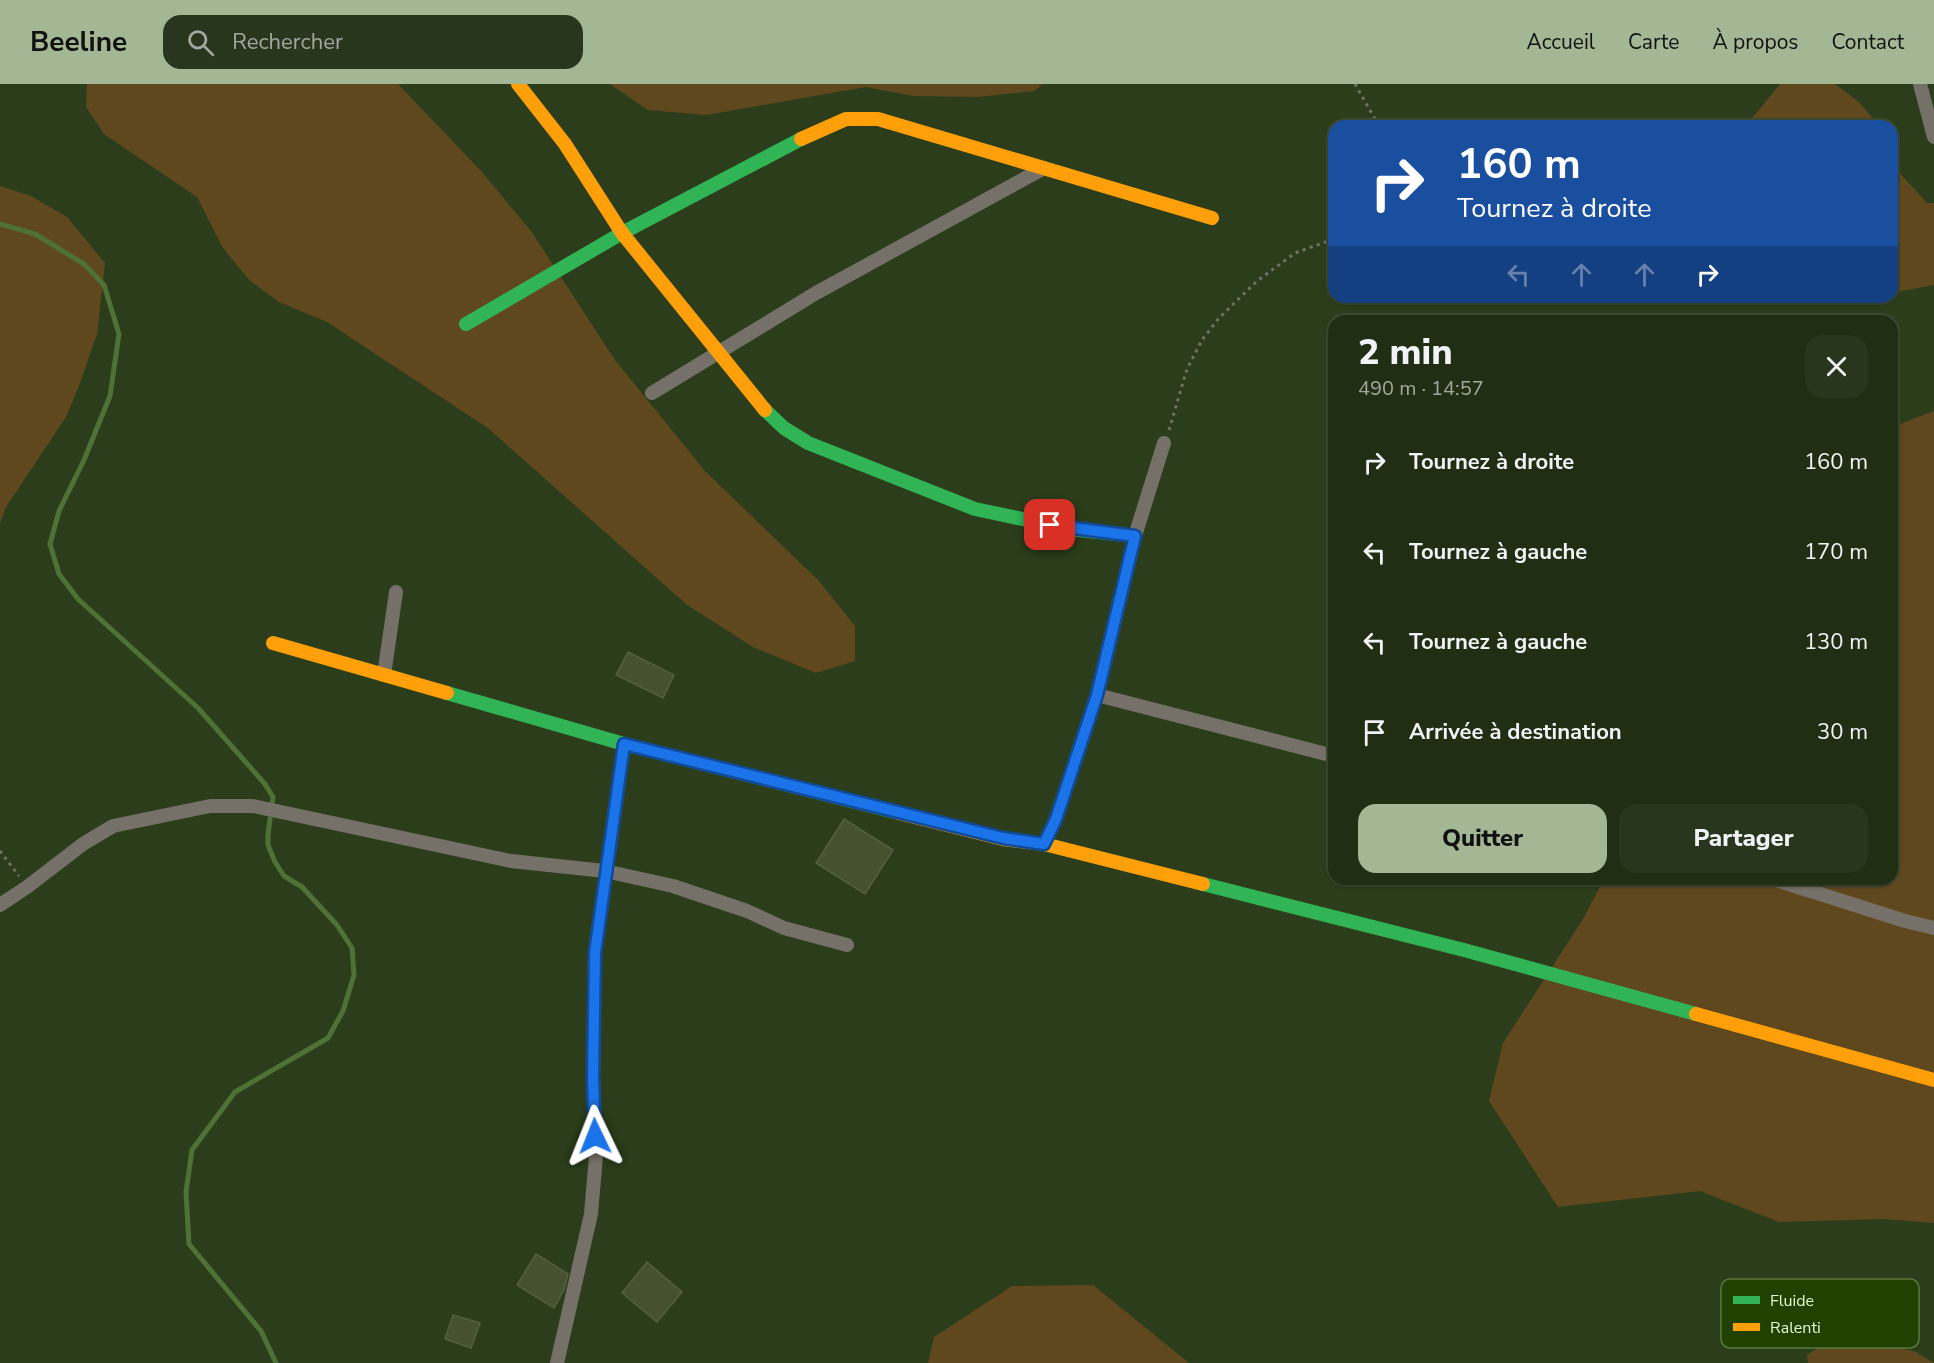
<!DOCTYPE html>
<html lang="fr">
<meta charset="utf-8">
<style>
:root{--surface:#202e14;--page:#28361d;--text:#f1f3f6;--muted:#a2a8a0;--line:#3d4a34;--accent:#a3b795}
body{margin:0;font-family:"Nunito Sans",sans-serif;background:var(--page);color:var(--text);height:100vh;display:flex;flex-direction:column;font-size:22px;white-space:nowrap}
*{box-sizing:border-box;margin:0}
p{font-size:20px;color:var(--muted)}
.icon{flex:none;width:33px;height:33px;fill:none;stroke:currentColor;stroke-width:2;stroke-linecap:round;stroke-linejoin:round}
.map{position:relative;flex:1;overflow:hidden}
.drawer{position:absolute;left:1328px;top:231px;width:570px;height:570px;display:flex;flex-direction:column;background:var(--surface);border-radius:18px;box-shadow:0 2px 4px #0004,0 0 0 2px var(--line)}
.drawer>*{flex:none}
.hud{position:absolute;left:1328px;top:36px;width:570px;height:183px;border-radius:18px;box-shadow:0 2px 4px #0004,0 0 0 2px var(--line);background:#1a4fa0;color:#fff;overflow:hidden}
.pin{position:absolute;display:grid;place-items:center;width:51px;height:51px;color:#fff;margin:-26px;border-radius:12px;box-shadow:0 3px 9px #0006}
.me{position:absolute;width:66px;margin:-33px;rotate:358deg;stroke-linejoin:round;filter:drop-shadow(0 0 4px #0008)}
.turn{display:flex;align-items:center;gap:21px;height:126px;padding:0 30px;font-size:27px}
.turn .icon{width:78px;height:78px;stroke-width:2.5}
.turn b{display:block;font-size:42px;line-height:51px}
.lanes{display:flex;align-items:center;height:57px;padding:0 30px;background:#0003;justify-content:center;gap:30px;direction:ltr}
.lanes .off{opacity:.35}
.round{display:grid;place-items:center;flex:none;width:63px;height:63px;border-radius:18px;background:var(--page)}
.summary{display:flex;align-items:center;justify-content:space-between;height:102px;padding:0 30px}
h1{font-size:36px;font-weight:800;line-height:45px}
.action{display:flex;gap:12px;margin-top:auto;padding:12px 30px}
.action a{flex:1;height:69px;border-radius:18px;background:var(--accent);color:#111;font-size:24px;font-weight:800;line-height:69px;text-align:center}
.action a+a{background:var(--page);color:var(--text)}
ul{padding:0;list-style:none}
li{display:flex;align-items:center;gap:18px;height:90px;padding:0 30px}
li div{flex:1}
li b{display:block;font-size:22px}
li em{font-style:normal}
header{display:flex;align-items:center;gap:36px;box-sizing:border-box;height:84px;padding:0 30px;background:var(--accent);color:#111}
header strong{font-size:28px}
nav{display:flex;gap:33px;margin-inline-start:auto;font-size:21px}
.search{width:420px;height:54px;background:var(--page);display:flex;align-items:center;gap:15px;box-sizing:border-box;padding:0 21px;border-radius:18px;color:var(--muted);font-size:22px}
.map>svg:first-child{display:block}
</style>
<header>
<strong>Beeline</strong>
<div class="search"><svg class="icon" aria-label="search" viewBox="0 0 24 24"><circle cx="10" cy="10" r="6"/><path d="M15 15l6 6"/></svg>Rechercher</div>
<nav><a>Accueil</a><a>Carte</a><a>À propos</a><a>Contact</a></nav>
</header>
<div class="map">
<svg width="1934" height="1279" viewBox="0 0 1934 1279">
<rect width="100%" height="100%" fill="#2b3d1b"/>
<g fill="#60481e">
<polygon points="87,0 398,0 481,87 531,147 615,276 705,387 819,497 855,542 855,577 816,589 753,563 687,521 489,345 327,238 279,218 249,196 223,164 197,113 104,50 86,23"/>
<polygon points="610,0 1043,0 1034,7 977,13 913,12 866,3 706,31 648,26"/>
<polygon points="1780,0 1835,0 1858,17 1880,42 1746,42"/>
<polygon points="1892,70 1898,87 1927,119 1934,119 1934,201 1892,209"/>
<polygon points="0,102 31,112 67,133 105,179 97,250 80,299 66,333 6,423 0,439"/>
<polygon points="1934,327 1934,1139 1884,1135 1779,1138 1700,1107 1558,1123 1489,1017 1503,959 1583,835 1604,795 1892,795 1892,343"/>
<polygon points="1093,1201 1189,1279 928,1279 934,1253 1012,1202"/>
<polygon points="1842,1247 1916,1268 1934,1279 1808,1279 1807,1271"/>
</g>
<g fill="none" stroke-linecap="round" stroke-linejoin="round">
<polyline stroke="#4e7135" stroke-width="5" points="0,140 35,150 84,180 104,201 119,250 110,312 84,376 59,427 50,460 59,490 78,515 198,624 265,700 273,713 268,750 268,761 275,778 284,792 302,803 337,841 352,864 354,891 343,927 328,954 235,1008 192,1066 186,1108 189,1160 261,1247 276,1279"/>
</g>
<g fill="#465130" stroke="#545f41" stroke-width="1.5">
<polygon points="628,568 674,591 663,614 616,591"/>
<polygon points="844,735 893,766 865,810 816,779"/>
<polygon points="536,1170 568,1190 564,1206 554,1224 517,1201"/>
<polygon points="647,1178 682,1208 657,1238 622,1209"/>
<polygon points="453,1231 480,1239 471,1264 445,1255"/>
</g>
<g fill="none" stroke-linecap="round" stroke-linejoin="round">
<g stroke="#727267" stroke-width="3" stroke-dasharray="3 4.5" stroke-linecap="butt">
<polyline points="1355,0 1379,42"/>
<polyline points="1169,346 1187,285 1202,256 1219,234 1257,197 1295,169 1334,155"/>
<polyline points="0,767 19,792"/>
</g>
<g stroke="#757068" stroke-width="14">
<polyline points="1920,0 1934,53"/>
<polyline points="652,309 816,209 1044,84"/>
<polyline points="384,591 396,508"/>
<polyline points="1097,611 1334,672"/>
<polyline points="1044,760 1056,735 1097,611 1135,452 1164,359"/>
<polyline points="1773,795 1905,837 1934,844"/>
<polyline points="0,821 27,803 83,760 113,742 210,722 253,722 511,777 605,787 673,802 747,827 784,844 847,861"/>
<polyline points="557,1279 591,1130 596,1072 593,993 595,869 624,660"/>
</g>
<g stroke="#30b455" stroke-width="14">
<polyline points="466,240 622,149 801,55"/>
<polyline points="765,326 784,344 808,359 975,425 1070,445 1135,452"/>
<polyline points="447,609 624,660 899,729"/>
<polyline points="1203,800 1464,866 1696,930"/>
</g>
<g stroke="#ff9f0a" stroke-width="14">
<polyline points="518,0 565,60 622,149 765,326"/>
<polyline points="801,55 846,35 878,35 1212,134"/>
<polyline points="273,559 447,609"/>
<polyline points="899,729 1003,755 1044,760 1203,800"/>
<polyline points="1696,930 1934,996"/>
</g>
</g>
<g fill="none" stroke-linecap="round" stroke-linejoin="round">
<g stroke="#114b97" stroke-width="15">
<polyline id="route" points="595,1052 593,993 595,869 624,660 1003,754 1044,760 1056,735 1097,611 1135,452 1050,441"/>
</g>
<use href="#route" stroke="#1a73e8" stroke-width="10"/>
</g>
<rect x="1721" y="1195" width="198" height="69" rx="9" fill="#204100" stroke="#5a7840" stroke-width="1.5"/>
<rect x="1733" y="1212" width="27" height="8" fill="#30b455"/>
<rect x="1733" y="1239" width="27" height="8" fill="#ff9f0a"/>
<g font-size="16" fill="#e3f8d7">
<text x="1770" y="1222">Fluide</text>
<text x="1770" y="1249">Ralenti</text>
</g>
</svg>
<div class="pin" style="left:1050px;top:441px;background:#d93025"><svg class="icon" aria-label="arrive" viewBox="0 0 24 24"><path d="M6 21V4h12l-3 4 3 4H6"/></svg></div>
<svg class="me" style="left:595px;top:1052px" viewBox="-20 -20 40 40"><path d="M0-17L14 15 0 8-14 15z" fill="#1a73e8" stroke="#fff" stroke-width="4"/></svg>
<div class="hud">
<div class="turn"><svg class="icon" aria-label="right" viewBox="0 0 24 24"><path d="M7 20v-9h11M14 6l5 5-5 5"/></svg><div><b>160 m</b>Tournez à droite</div></div>
<div class="lanes"><svg class="icon off" aria-label="left" viewBox="0 0 24 24"><path d="M17 20v-9H6M10 6l-5 5 5 5"/></svg><svg class="icon off" aria-label="ahead" viewBox="0 0 24 24"><path d="M12 20V5M6 11l6-6 6 6"/></svg><svg class="icon off" aria-label="ahead" viewBox="0 0 24 24"><path d="M12 20V5M6 11l6-6 6 6"/></svg><svg class="icon" aria-label="right" viewBox="0 0 24 24"><path d="M7 20v-9h11M14 6l5 5-5 5"/></svg></div>
</div>
<section class="drawer">
<div class="summary"><div><h1>2 min</h1><p>490 m · 14:57</p></div><a class="round"><svg class="icon" aria-label="close" viewBox="0 0 24 24"><path d="M6 6l12 12M18 6L6 18"/></svg></a></div>
<ul>
<li><svg class="icon" aria-label="right" viewBox="0 0 24 24"><path d="M7 20v-9h11M14 6l5 5-5 5"/></svg><div><b>Tournez à droite</b></div><em>160 m</em></li>
<li><svg class="icon" aria-label="left" viewBox="0 0 24 24"><path d="M17 20v-9H6M10 6l-5 5 5 5"/></svg><div><b>Tournez à gauche</b></div><em>170 m</em></li>
<li><svg class="icon" aria-label="left" viewBox="0 0 24 24"><path d="M17 20v-9H6M10 6l-5 5 5 5"/></svg><div><b>Tournez à gauche</b></div><em>130 m</em></li>
<li><svg class="icon" aria-label="arrive" viewBox="0 0 24 24"><path d="M6 21V4h12l-3 4 3 4H6"/></svg><div><b>Arrivée à destination</b></div><em>30 m</em></li>
</ul>
<div class="action"><a>Quitter</a><a>Partager</a></div>
</section>
</div>
